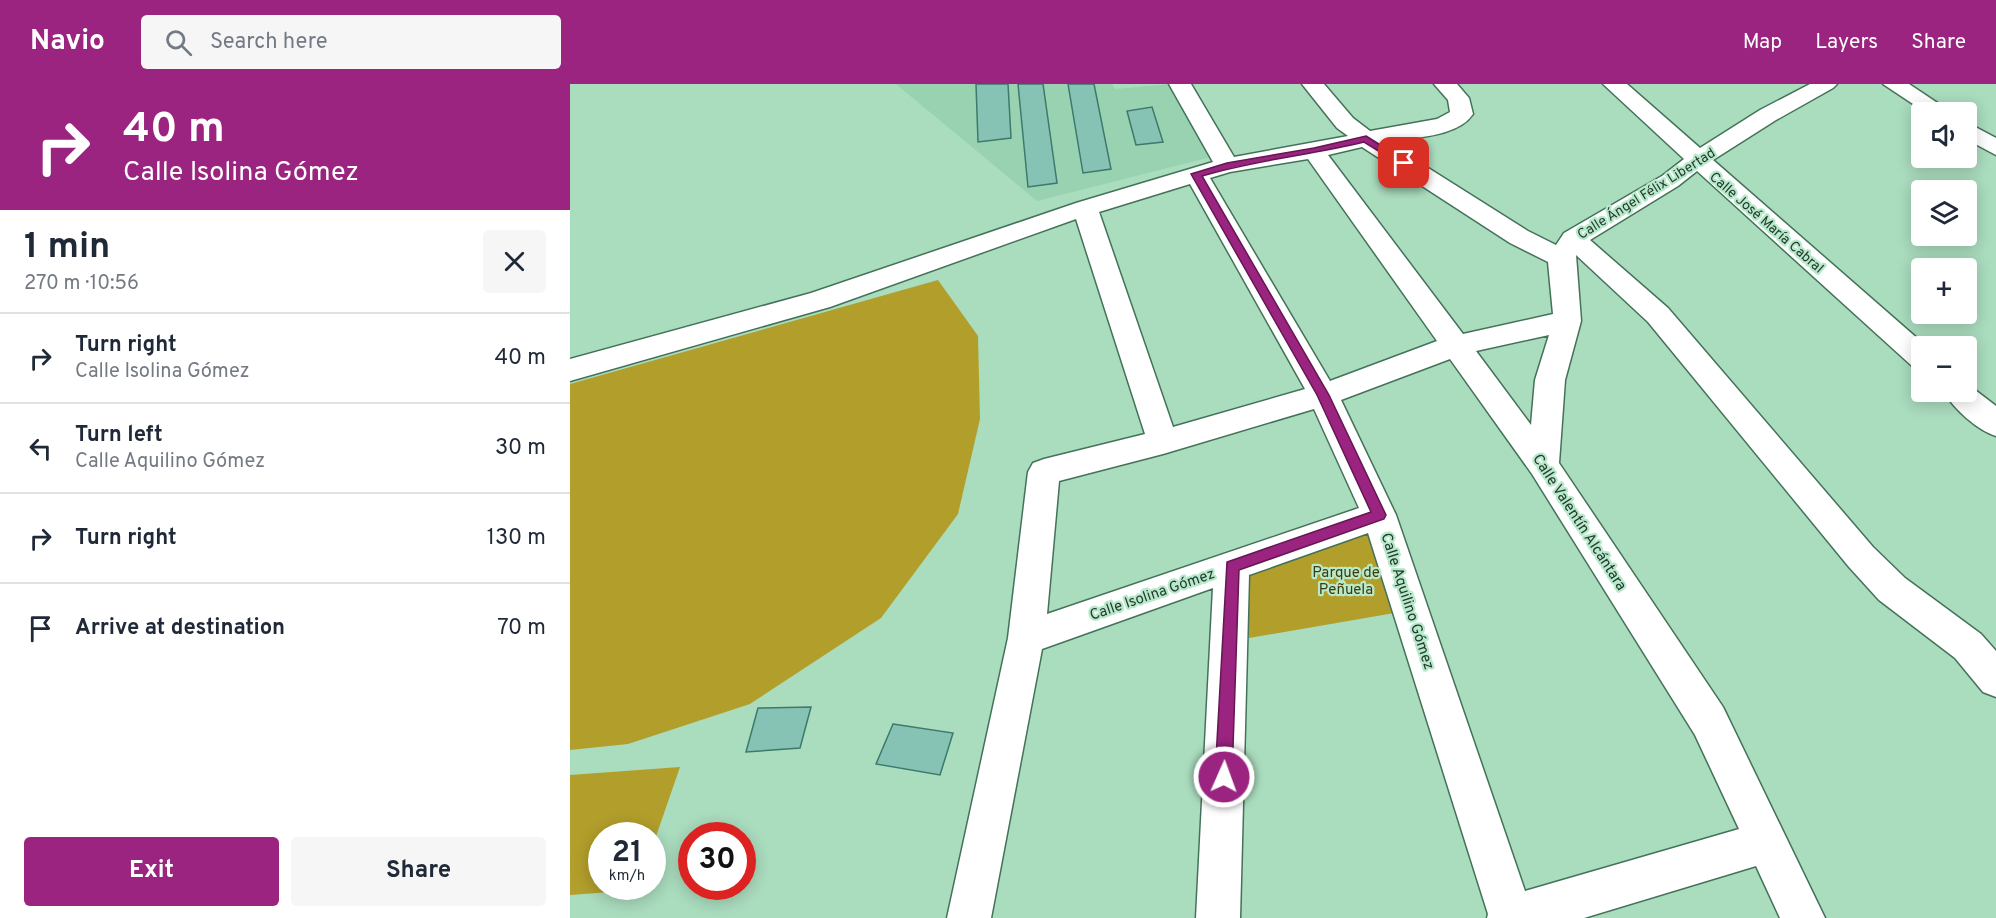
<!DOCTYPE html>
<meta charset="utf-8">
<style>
:root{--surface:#fff;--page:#f6f6f7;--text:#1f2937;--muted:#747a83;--line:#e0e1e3;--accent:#9a247f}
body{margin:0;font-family:Overpass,sans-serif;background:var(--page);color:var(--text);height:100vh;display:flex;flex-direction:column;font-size:22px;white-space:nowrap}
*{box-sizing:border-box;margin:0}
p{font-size:20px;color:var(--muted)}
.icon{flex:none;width:33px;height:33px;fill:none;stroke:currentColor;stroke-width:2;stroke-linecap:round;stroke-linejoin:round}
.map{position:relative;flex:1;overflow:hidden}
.drawer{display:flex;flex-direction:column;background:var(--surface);width:570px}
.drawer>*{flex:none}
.top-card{background:#9a247f;color:#fff;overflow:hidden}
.fabs{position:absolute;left:1341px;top:18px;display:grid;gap:12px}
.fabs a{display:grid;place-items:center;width:66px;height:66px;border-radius:6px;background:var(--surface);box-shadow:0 3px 15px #0003;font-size:30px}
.speed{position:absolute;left:18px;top:738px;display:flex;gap:12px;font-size:30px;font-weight:700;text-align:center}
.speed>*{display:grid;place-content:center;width:78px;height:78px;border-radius:50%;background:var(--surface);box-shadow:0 3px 15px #0003;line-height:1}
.speed small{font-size:15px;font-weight:400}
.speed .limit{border:9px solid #d22;background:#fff;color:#111}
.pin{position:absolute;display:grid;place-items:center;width:51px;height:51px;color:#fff;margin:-26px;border-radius:12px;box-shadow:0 3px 9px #0006}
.me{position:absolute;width:66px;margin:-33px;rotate:2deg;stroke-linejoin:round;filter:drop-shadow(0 0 4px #0008)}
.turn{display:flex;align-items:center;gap:21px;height:126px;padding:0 24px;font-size:27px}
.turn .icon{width:78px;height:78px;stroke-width:2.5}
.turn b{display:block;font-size:42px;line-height:51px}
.round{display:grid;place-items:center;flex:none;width:63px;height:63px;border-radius:6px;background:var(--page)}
.head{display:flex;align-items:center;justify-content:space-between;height:102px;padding:0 24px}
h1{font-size:36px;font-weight:700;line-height:45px}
.button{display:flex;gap:12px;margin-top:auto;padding:12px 24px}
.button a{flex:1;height:69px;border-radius:6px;background:var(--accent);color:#fff;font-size:24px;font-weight:700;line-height:69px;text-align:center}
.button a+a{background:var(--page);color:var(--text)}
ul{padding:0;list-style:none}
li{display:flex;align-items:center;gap:18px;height:90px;padding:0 24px;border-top:2px solid var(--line)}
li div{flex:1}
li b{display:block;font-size:22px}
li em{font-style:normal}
header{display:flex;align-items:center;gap:36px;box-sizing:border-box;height:84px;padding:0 30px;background:var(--accent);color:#fff}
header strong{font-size:28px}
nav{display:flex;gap:33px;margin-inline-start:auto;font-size:21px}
.search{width:420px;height:54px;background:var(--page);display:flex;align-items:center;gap:15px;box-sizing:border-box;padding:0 21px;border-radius:6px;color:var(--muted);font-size:22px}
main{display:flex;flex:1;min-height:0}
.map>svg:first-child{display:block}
</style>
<header>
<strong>Navio</strong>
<div class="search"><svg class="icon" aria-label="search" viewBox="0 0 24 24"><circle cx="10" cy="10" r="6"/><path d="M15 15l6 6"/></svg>Search here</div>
<nav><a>Map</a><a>Layers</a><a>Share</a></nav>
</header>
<main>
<section class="drawer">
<div class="top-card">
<div class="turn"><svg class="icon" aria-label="right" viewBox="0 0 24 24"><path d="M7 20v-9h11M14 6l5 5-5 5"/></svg><div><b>40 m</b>Calle Isolina Gómez</div></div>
</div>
<div class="head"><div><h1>1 min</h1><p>270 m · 10:56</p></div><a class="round"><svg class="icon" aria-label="close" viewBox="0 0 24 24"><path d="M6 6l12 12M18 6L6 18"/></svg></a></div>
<ul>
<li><svg class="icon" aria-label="right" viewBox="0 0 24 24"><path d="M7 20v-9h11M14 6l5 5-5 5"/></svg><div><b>Turn right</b><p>Calle Isolina Gómez</p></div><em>40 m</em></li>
<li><svg class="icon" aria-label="left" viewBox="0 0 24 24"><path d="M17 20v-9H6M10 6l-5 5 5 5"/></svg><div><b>Turn left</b><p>Calle Aquilino Gómez</p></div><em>30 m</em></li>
<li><svg class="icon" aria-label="right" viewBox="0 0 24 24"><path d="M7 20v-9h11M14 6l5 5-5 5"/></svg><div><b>Turn right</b></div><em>130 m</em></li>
<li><svg class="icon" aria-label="arrive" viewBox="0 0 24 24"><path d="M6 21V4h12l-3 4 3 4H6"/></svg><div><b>Arrive at destination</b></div><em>70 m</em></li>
</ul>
<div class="button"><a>Exit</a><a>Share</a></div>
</section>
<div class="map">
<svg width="1426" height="834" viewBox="0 0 1426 834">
<rect width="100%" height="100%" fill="#aadcbe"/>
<polygon fill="#98d2b0" points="326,0 542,0 545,5 603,0 641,73 467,117"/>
<g fill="#b29e2b">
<polygon points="368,196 408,252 410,335 388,430 311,534 180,620 58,660 0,666 0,300"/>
<polygon points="800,446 830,528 679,554 677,489"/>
<polygon points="110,683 83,761 82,752 32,752 32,802 68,803 67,806 0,811 0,691"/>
</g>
<g fill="#86c3b5" stroke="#3d796c" stroke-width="1.5">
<polygon points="406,0 438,0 441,54 408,58"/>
<polygon points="448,0 473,0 487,99 458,103"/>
<polygon points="498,0 524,0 541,85 513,89"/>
<polygon points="582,23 593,58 566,61 557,27"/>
<polygon points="241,623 230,664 176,668 188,624"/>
<polygon points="323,640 383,649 370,691 306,680"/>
</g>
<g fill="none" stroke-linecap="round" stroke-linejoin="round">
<g stroke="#447259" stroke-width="3">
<g id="minor">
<path d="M599 0H621L664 73 778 52 767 44 732 0H754L783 34 800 47 867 35 880 28 878 16 864 0H887L899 14 903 30C887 54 842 53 817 58L958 147 986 161 994 149 1092 92 1114 75 1033 0H1057L1130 64 1190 26 1240 0H1267L1263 4 1206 36 1143 76 1356 262H1352V285L1342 282 1127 87 1108 102 1020 156 1098 224 1303 463 1335 494 1411 550 1426 567V613L1413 608 1385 574 1309 516 1279 483 1078 238 1006 171 1011 237 995 296 989 379 1153 623 1255 834H1210L1186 782 1014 834H917L918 830 798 449 679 491 670 834H626L643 504 472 565 421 834H377L438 554 458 388 463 379 474 375 575 350 506 135 260 223 0 297V275L241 209 506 119 643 78ZM792 63 940 159 978 178 983 230 893 250 758 71ZM738 75 867 257 760 297 640 94 660 88ZM620 100 735 305 603 343 529 128ZM979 251 965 296 961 341 906 267ZM880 275 962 390 1125 651 1169 745 955 807 826 431 771 316ZM744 325 789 424 477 530 489 397 593 370Z"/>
<path d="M1396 299 1426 322V352C1407 346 1384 325 1374 308H1396Z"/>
</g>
</g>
<g stroke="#447259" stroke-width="3">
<g id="major">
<polygon points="1313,0 1339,0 1381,28 1355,28"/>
<polygon points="1396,38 1426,54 1426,71 1396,55"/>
</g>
</g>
<use href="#minor" fill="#fff" fill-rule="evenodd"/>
<use href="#major" fill="#fff" fill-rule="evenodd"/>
</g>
<path fill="#9a247f" stroke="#641753" stroke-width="1.5" d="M796 52 839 79 831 81 794 58C741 71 685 76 632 92L759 311 816 431 814 435 669 486 662 693 660 699 654 702 648 699 645 693 657 478 801 428 747 311 621 90 657 79 744 64Z"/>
<g text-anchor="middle" stroke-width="4.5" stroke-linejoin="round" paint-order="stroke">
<g font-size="14" fill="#263a2f" stroke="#b7e9cb">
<text transform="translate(1076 109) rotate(-32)" y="5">Calle Ángel Félix Libertad</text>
<text transform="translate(1197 138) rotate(41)" y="5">Calle José María Cabral</text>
</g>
<g font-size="15" fill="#263a2f" stroke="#b7e9cb">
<text transform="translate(1010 438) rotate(57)" y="5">Calle Valentín Alcántara</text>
<text transform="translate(582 510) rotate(-19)" y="5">Calle Isolina Gómez</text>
<text transform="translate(838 517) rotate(72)" y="5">Calle Aquilino Gómez</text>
</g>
<g font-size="15" fill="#423909" stroke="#b7e9cb">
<text x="776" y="493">Parque de<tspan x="776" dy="17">Peñuela</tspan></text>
</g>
</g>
</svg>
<div class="fabs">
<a><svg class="icon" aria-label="sound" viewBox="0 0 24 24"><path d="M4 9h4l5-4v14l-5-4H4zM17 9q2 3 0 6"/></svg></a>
<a><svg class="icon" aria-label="layers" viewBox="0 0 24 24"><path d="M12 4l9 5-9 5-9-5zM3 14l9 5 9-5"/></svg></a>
<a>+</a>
<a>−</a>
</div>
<div class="speed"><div>21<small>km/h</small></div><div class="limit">30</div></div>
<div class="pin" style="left:834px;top:79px;background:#d93025"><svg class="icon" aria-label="arrive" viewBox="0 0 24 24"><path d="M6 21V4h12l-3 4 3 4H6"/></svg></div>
<svg class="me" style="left:654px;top:693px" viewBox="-20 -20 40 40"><circle r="17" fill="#9a247f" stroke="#fff" stroke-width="3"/><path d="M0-11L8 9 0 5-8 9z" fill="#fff"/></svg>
</div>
</main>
